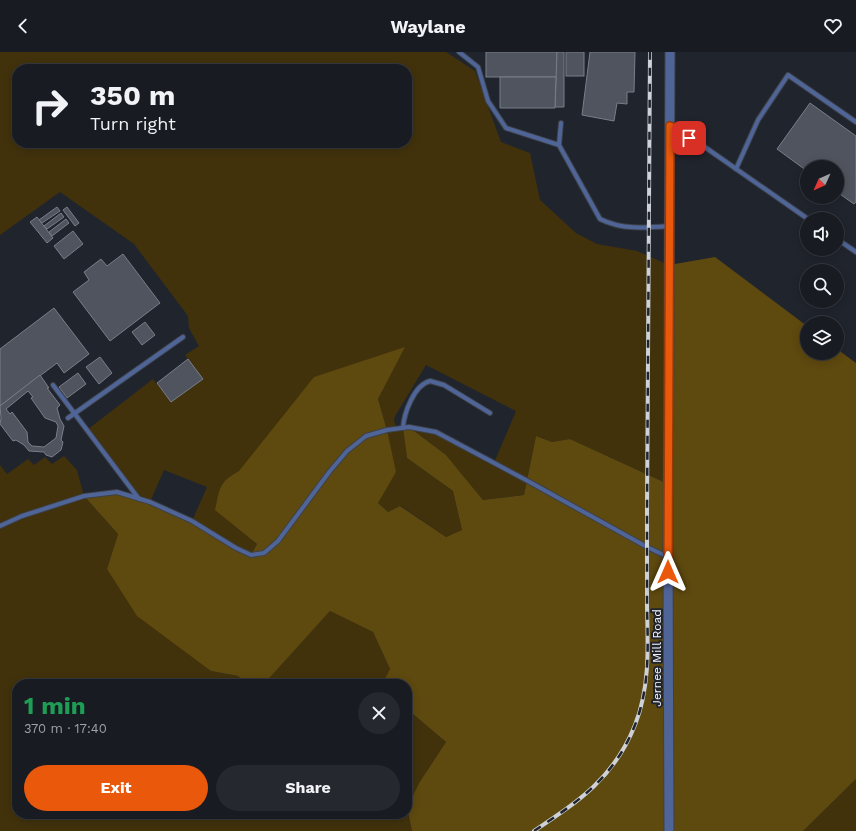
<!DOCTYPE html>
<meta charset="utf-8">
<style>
:root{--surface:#181b22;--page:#25282f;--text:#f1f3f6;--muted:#9fa1a5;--line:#363940;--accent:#ea580c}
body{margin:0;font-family:"Work Sans",sans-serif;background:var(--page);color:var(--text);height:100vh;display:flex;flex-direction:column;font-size:15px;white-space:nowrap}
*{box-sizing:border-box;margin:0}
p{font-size:13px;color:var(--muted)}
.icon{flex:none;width:22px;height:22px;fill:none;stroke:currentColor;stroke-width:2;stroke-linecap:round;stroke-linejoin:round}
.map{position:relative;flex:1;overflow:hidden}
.details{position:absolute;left:12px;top:627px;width:400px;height:140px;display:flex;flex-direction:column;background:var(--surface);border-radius:16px;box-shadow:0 2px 10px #0003,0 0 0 1px var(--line)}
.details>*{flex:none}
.guide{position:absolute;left:12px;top:12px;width:400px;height:84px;border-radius:16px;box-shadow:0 2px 10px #0003,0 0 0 1px var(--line);background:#181b22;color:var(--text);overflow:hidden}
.needle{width:26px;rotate:225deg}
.controls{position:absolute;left:800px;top:108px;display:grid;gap:8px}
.controls a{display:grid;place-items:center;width:44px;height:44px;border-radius:50%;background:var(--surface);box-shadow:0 2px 10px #0003,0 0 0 1px var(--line);font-size:20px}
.pin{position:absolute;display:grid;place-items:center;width:34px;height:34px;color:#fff;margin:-17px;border-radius:8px;box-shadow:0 2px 6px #0006}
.me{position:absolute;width:44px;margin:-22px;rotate:0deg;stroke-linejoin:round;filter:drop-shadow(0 0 3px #0008)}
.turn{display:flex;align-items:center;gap:14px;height:84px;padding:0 12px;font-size:18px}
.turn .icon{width:52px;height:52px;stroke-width:2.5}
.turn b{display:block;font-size:28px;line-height:34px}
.round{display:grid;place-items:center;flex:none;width:42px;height:42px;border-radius:21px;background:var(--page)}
.overview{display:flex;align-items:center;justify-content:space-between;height:68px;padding:0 12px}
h1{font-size:24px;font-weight:700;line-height:30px;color:#1e9e55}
.primary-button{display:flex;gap:8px;margin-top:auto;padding:8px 12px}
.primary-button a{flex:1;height:46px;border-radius:24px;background:var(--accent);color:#fff;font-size:16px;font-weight:700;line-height:46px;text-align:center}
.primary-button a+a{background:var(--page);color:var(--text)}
header{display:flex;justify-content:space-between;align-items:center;height:52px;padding:0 12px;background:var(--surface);font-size:18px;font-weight:700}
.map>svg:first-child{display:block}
</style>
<header><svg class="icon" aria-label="back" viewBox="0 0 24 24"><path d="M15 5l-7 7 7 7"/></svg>Waylane<svg class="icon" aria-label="heart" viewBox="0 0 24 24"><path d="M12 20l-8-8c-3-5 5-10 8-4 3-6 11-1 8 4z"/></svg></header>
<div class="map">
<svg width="856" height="779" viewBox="0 0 856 779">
<rect width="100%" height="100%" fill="#20242d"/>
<g fill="#41320c" fill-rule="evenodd">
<path d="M0 0H446L475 19 501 90 530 101 540 148 576 181 597 192 637 199 669 213 668 432 570 387 552 390 536 384 524 443 483 448 446 403 409 375 436 380 494 411 516 359 426 313 394 366 396 377 403 376 407 406 453 439 462 478 446 485 401 454 388 460 378 451 387 378 378 347 404 295 239 419C218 430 220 437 216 458L257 492 251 503 192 469 207 435 164 418 150 450 139 447 87 378 153 327 171 350 203 327 185 303 199 294 189 276 188 264 134 192 60 140 0 183ZM17 17H407V91H17Z"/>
<polygon points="64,404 77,418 84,444 118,482 107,517 211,619 238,624 247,632 17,632 17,762 407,762 407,758 412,779 0,779 0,413 7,422 28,407 34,413 45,405 52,412"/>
<polygon points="330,559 373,580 390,617 382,632 264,632"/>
<polygon points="407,657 446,690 419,731 407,756"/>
<polygon points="856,727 856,779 803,779"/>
</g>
<path fill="#5e490f" d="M715 205 807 274V301H837V297L856 311V727L803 779H412L407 756 419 731 446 690 407 657V632H382L390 617 373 580 330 559 264 632H247L238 624 211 619 137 564 107 517 118 482 84 444 117 440 150 450 192 469 251 503 257 492 215 458C220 437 218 430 239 419L314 325 405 295 378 347 387 378 396 420 378 451 388 460 400 454 446 485 462 478 453 439 407 406 403 376 409 375 446 403 483 448 524 443 536 384 552 390 570 387 668 432 669 213Z"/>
<g fill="#4f545e" stroke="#797e89" fill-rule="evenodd">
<rect x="486" y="0" width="71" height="25"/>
<polygon points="557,0 564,0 564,55 555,55"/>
<rect x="566" y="0" width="18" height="24"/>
<polygon points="590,0 635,0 634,40 627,40 627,52 617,51 614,69 582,63"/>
<polygon points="500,25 556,25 555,56 500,56"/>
<polygon points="810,51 856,84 856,150 854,152 837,140 837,115 807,115 807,119 777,97"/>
<polygon points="57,155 60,159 42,171 39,168"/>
<polygon points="67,155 79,171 75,174 63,158"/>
<polygon points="61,161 64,165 47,177 44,174"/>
<polygon points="37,165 53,186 47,191 30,170"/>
<polygon points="66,167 69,171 52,184 49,180"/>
<polygon points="73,179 83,192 64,207 54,194"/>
<polygon points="123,202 160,251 110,289 73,240 89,228 84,220 101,207 107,214"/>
<polygon points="54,256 89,302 64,321 57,311 0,354 0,297"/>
<polygon points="145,270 155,283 142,293 132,280"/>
<polygon points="100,305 112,321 99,332 86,315"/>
<polygon points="188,307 203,327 171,350 157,331"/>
<polygon points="78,321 86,332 67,346 59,335"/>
<path d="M40 323 49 336H47L60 353 57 356 60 367 64 374 61 388 63 390 61 398 52 405 46 403 44 400 29 399 24 393 16 388 13 389 0 372 1 366 0 354ZM28 339 33 345 31 346 45 366 56 370 58 374 56 386 44 395 32 394 28 390 27 380 12 360 10 362 6 357Z"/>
</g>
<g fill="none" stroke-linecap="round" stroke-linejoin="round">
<g stroke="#3d414a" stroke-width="6">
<g id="service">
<path d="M459 0 478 15 488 49 506 76 559 93 600 167C622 178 645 176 669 174"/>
<polyline points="670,74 699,91 808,167"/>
<polyline points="559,93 561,71"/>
<polyline points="736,117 758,68 788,23 856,70"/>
<polyline points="837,187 856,200"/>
<polyline points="53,333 139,447"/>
<polyline points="68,366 183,285"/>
<path d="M403 376C404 361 414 333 430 329L444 333 490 361"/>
<polyline points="0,474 22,464 84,444 117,440 150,450 192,469 236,496 251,503 264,501 278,489 330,419 347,399 366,384 387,378 409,375 436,380 526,428 647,495 668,505"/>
</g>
</g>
<g stroke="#3d414a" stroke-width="11">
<polyline id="tertiary" points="669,779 668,505 670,0"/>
</g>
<use href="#service" stroke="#506597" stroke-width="4"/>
<use href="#tertiary" stroke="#506597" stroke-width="9"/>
<g stroke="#ced1d8" stroke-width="4">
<path id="rail" d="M534 779C579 749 614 726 635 673 650 635 648 595 647 555 647 523 647 491 647 459 648 306 649 153 650 0"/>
</g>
<use href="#rail" stroke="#20242d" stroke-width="2.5" stroke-dasharray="8" stroke-linecap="butt"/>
</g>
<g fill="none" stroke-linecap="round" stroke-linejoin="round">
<g stroke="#983908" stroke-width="10">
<polyline id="route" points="668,520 670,74 689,86"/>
</g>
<use href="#route" stroke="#ea580c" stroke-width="7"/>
</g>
<g text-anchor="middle" stroke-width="4" stroke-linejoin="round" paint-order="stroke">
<g font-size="12" fill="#f1f4fa" stroke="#20242d">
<text transform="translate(657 606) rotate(-90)" y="4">Jernee Mill Road</text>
</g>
</g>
</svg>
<div class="controls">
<a><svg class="needle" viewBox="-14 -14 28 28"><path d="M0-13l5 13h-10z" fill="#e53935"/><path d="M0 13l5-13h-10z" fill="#9fa1a5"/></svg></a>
<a><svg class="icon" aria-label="sound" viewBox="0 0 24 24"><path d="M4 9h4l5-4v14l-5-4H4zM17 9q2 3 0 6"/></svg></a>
<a><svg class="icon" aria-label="search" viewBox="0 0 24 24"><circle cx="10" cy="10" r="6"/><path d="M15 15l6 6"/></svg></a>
<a><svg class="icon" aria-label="layers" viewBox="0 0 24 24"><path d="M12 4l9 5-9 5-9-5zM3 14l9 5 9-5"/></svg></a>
</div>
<div class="pin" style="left:689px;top:86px;background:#d93025"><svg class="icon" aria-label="arrive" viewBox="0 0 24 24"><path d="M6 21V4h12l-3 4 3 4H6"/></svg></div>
<svg class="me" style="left:668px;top:520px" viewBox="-20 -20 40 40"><path d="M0-17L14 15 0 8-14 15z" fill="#ea580c" stroke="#fff" stroke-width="4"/></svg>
<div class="guide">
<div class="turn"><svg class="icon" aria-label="right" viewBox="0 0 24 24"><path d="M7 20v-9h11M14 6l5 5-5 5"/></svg><div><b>350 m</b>Turn right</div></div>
</div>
<section class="details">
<div class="overview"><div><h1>1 min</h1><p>370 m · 17:40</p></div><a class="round"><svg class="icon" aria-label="close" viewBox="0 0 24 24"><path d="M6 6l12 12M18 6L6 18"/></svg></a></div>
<div class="primary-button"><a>Exit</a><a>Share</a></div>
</section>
</div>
